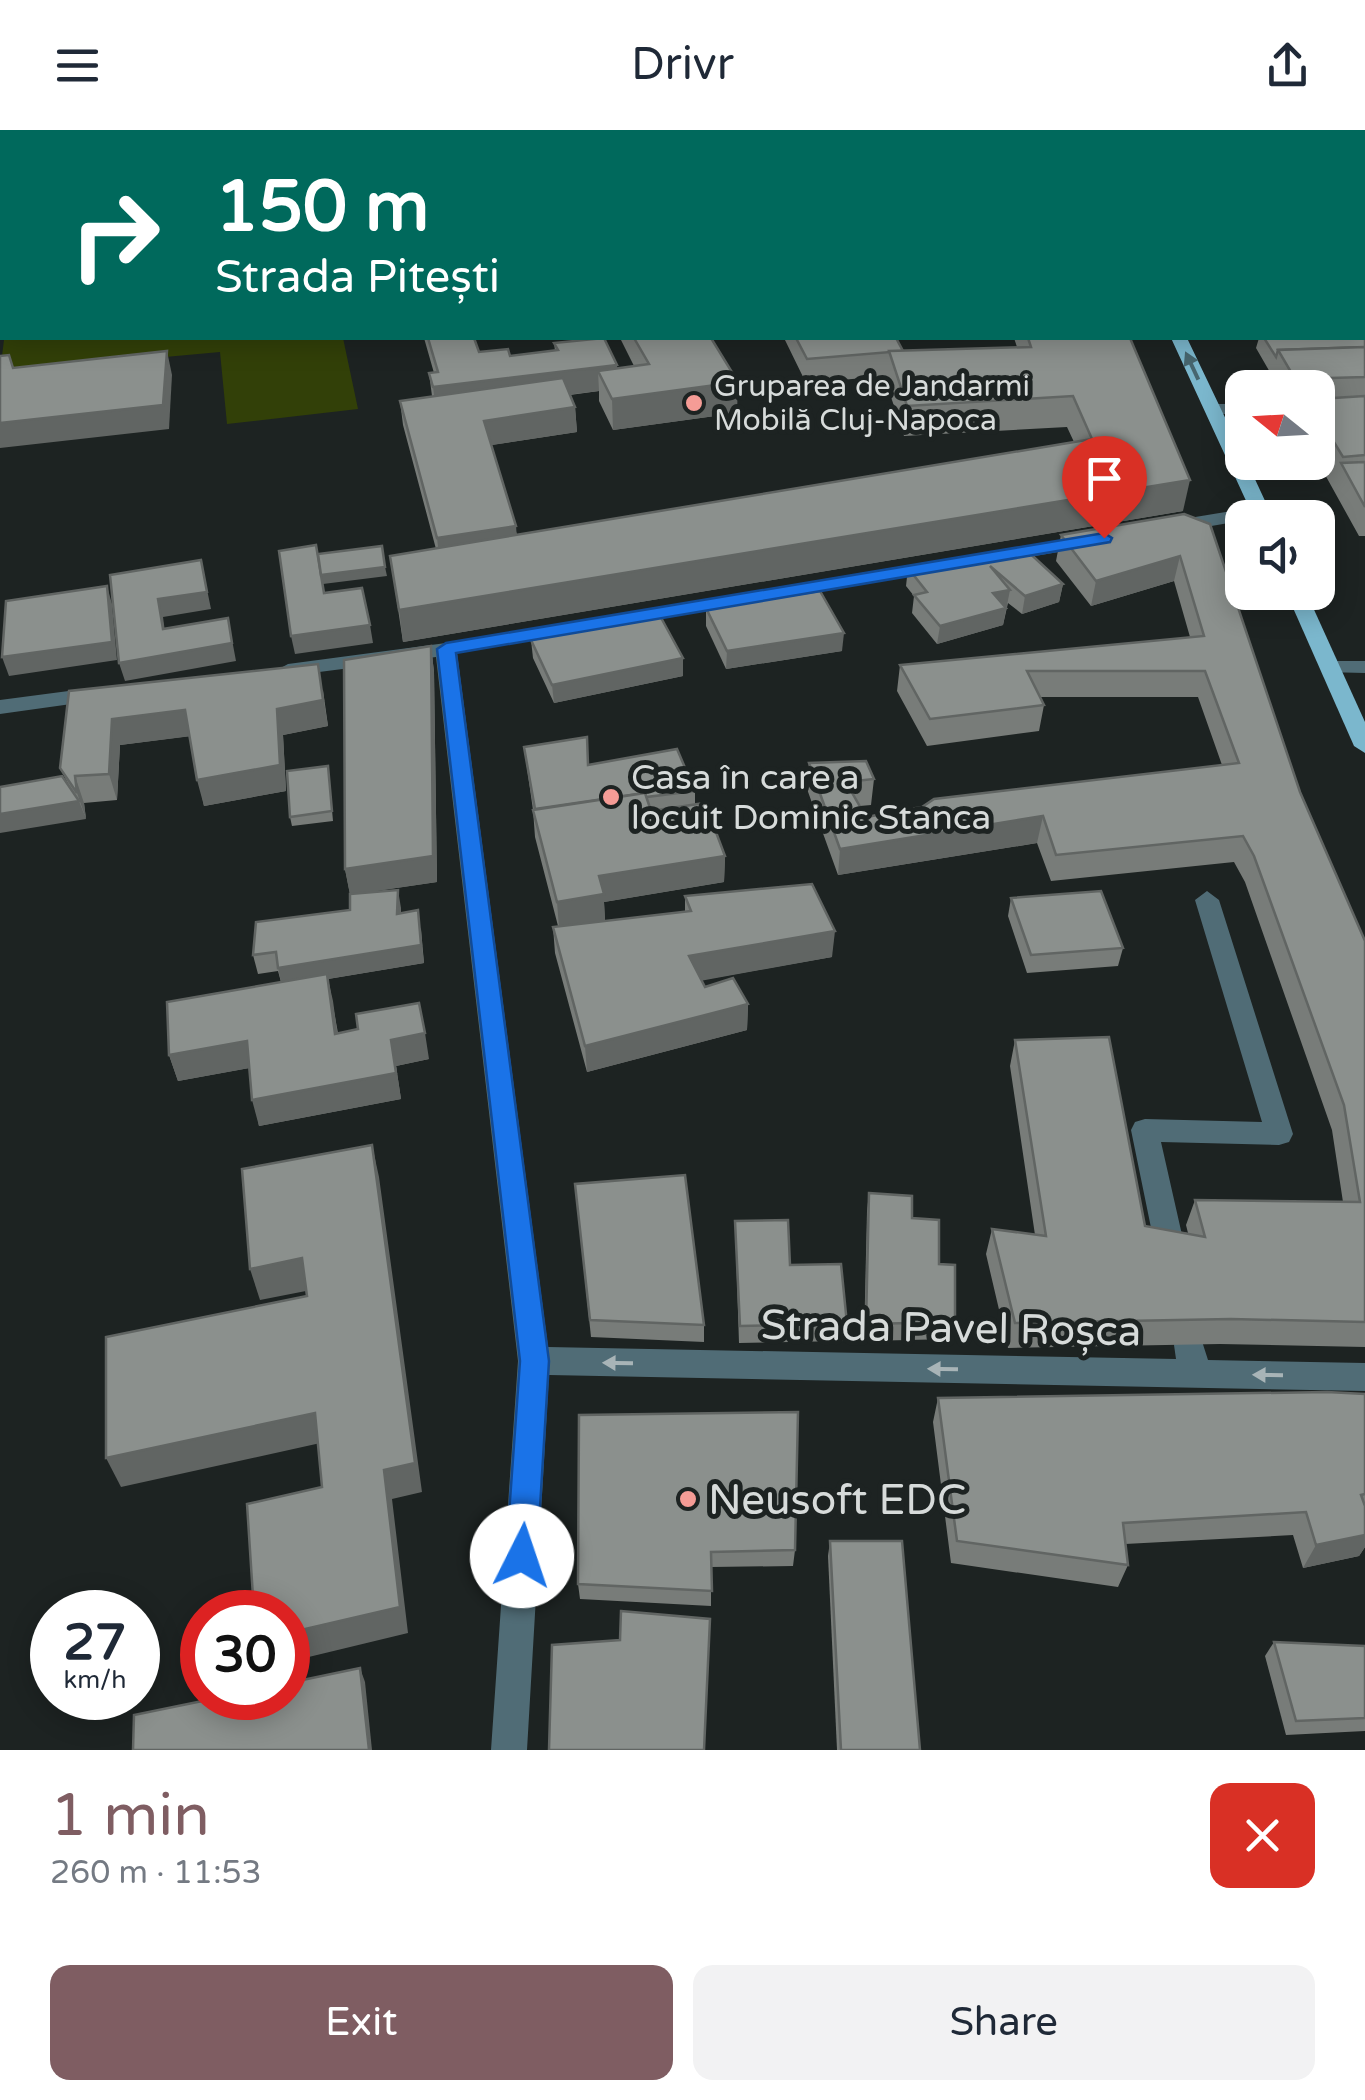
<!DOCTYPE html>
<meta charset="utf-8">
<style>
:root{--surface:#fff;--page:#f2f2f3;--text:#1f2937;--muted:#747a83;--accent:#7f5d62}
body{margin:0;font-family:"Varela Round",sans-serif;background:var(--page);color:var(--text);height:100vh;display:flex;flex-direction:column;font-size:38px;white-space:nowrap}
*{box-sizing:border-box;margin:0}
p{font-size:32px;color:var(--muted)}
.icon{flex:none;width:55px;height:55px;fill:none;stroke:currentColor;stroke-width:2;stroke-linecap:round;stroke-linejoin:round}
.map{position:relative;height:1620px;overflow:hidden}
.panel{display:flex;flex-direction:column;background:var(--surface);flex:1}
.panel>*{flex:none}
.top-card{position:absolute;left:0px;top:0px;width:1365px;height:210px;box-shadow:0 5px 25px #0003;background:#00695c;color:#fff;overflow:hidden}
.needle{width:65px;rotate:288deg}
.tools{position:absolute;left:1225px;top:240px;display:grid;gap:20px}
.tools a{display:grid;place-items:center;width:110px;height:110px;border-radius:20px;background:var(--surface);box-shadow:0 5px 25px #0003;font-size:50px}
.speed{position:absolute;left:30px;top:1460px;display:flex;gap:20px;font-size:50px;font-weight:700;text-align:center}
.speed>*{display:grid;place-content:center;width:130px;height:130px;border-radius:50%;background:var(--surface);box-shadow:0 5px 25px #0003;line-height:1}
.speed small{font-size:25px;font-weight:400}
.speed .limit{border:15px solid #d22;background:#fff;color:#111}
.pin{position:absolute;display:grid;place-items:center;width:85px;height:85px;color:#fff;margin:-102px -42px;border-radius:50% 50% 50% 0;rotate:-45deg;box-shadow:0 0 10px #0007}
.pin .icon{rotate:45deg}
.me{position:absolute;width:110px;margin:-55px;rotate:4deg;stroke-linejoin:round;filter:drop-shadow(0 0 8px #0008)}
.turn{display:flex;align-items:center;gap:35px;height:210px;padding:0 50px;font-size:45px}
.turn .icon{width:130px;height:130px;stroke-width:2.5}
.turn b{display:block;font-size:70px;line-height:85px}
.round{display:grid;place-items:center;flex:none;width:105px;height:105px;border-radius:20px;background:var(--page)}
.headline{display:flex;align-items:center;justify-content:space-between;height:170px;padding:0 50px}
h1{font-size:60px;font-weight:600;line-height:75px;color:var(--accent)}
.cta{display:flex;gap:20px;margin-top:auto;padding:20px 50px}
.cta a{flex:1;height:115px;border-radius:20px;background:var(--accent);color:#fff;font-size:40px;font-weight:600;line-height:115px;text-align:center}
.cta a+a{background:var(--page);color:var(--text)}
header{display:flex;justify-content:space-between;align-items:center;height:130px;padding:0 50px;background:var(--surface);font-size:45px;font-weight:600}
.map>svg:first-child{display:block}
</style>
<header><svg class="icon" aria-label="menu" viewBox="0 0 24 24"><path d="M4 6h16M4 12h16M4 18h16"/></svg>Drivr<svg class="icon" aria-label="share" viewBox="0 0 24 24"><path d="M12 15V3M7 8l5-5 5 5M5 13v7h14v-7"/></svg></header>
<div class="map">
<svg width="1365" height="1620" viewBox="0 0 1365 1620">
<rect width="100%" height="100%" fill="#1d2322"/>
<polygon fill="#324008" points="35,208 343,208 358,279 227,294 220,222 0,242 4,210"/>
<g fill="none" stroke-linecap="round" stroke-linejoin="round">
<g fill="#506c76" fill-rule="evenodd">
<polygon points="1242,274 1242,284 1213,284 1204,279 1213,274"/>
<polygon points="1262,376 1271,382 1269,386 1171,403 1161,397 1171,391"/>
<polygon points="1092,405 1102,411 1099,415 994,433 984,427 994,421"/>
<polygon points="939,430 949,436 946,440 457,523 548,1217 1176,1229 1174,1215 1178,1205 1189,1201 1200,1205 1208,1230 1365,1233 1365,1261 549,1245 527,1620 491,1620 518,1231 436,527 288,546 277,540 288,534 446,513"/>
<polygon points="1331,531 1365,531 1365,543 1324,542 1320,537"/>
<polygon points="99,557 107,559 110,564 107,569 0,584 0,570"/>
<polygon points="1207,761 1219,770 1293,1004 1289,1012 1279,1015 1161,1012 1187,1127 1182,1136 1172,1140 1162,1136 1157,1127 1131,1000 1135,992 1145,989 1262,992 1195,770"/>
</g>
<g fill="#7bb7cd" fill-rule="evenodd">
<polygon points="1072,0 1086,0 1088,2 1074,2"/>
<polygon points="1171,208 1187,208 1242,323 1242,332 1247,332 1273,388 1254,388"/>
<polygon points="1286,462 1306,462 1365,592 1365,623 1354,616"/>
</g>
</g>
<g fill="#787c79">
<polygon points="0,0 74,0 74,2 2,2 2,65 0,65"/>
<polygon points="889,0 1036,0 1038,2 889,2"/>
<polygon points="1121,0 1365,0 1365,142 1362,142 1362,2 1123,2"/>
<rect x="1362" y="144" width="3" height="43"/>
<polygon points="1365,205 1365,406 1359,406 1318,332 1318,258 1279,258 1256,218 1259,208 1362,208"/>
<polygon points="424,208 474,208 479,222 510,226 555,221 554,213 617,238 634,236 620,208 711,208 737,283 613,300 599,271 599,261 570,265 575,277 577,302 491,315 517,405 1074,312 1067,297 904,306 886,252 887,246 806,253 784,208 896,208 903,221 1017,217 1014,208 1130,208 1183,381 403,512 390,426 436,419 403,295 400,271 432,266 429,243 434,243"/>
<polygon points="1184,384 1300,662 1365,811 1365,1217 1220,1214 1008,1218 986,1124 992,1099 1035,1105 1010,936 1015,910 1145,1096 1188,1103 1186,1095 1195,1070 1343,1072 1332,1000 1245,752 1234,732 1051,751 1037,713 838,745 807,659 809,633 874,649 871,675 860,676 866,687 1222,635 1198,567 1040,567 1044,575 1039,601 927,616 897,561 900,535 1190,507 1174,451 1091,476 1056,431 1061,405"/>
<polygon points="1023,417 1063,454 1059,472 1022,484 1008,473 1003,495 937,514 912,483 914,466 906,456 908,438"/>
<polygon points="706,478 842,521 726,539 706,496"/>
<polygon points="531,510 683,546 554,573 533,528"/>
<polygon points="431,516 434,542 437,752 368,762 401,778 401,783 421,799 424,833 328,849 338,903 429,929 396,936 401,969 259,996 249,938 178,951 169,925 281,852 278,841 258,844 253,825 350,780 350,764 345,739"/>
<polygon points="323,560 328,596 283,605 286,661 204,676 190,606 120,615 117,670 84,673 86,689 60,638 69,561"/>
<polygon points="524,617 588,635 695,661 695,675 725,726 724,752 604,772 605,791 685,782 685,766 832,827 701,850 705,857 748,874 747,900 587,942 555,823 553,797 558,796 535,707 533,680"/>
<polygon points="328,636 333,691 292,696 290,687"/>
<polygon points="1011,768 1123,818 1118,836 1027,843 1008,786"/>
<polygon points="575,1054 704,1195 704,1212 591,1207"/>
<polygon points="869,1063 939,1134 955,1192 952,1209 864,1211 867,1081"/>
<polygon points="735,1091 790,1135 847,1194 845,1211 739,1213"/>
<polygon points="1365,1264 1365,1417 1359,1426 1303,1438 1293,1405 1125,1414 1128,1435 1118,1457 951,1433 933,1292 938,1268"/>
<polygon points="579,1285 795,1420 793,1436 711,1437 711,1476 580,1469 578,1454"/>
<polygon points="830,1411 920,1620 837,1620 828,1426"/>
<polygon points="1274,1512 1365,1516 1365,1601 1286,1605 1265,1526"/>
</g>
<g fill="#616563">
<polygon points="2,101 2,136 0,128 0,108"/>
<rect x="0" y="141" width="2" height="16"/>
<polygon points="167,221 172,245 169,299 0,318 0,293"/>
<polygon points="617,235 618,259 598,241 599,261 436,281 433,257"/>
<polygon points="738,252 737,283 613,300 612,269"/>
<polygon points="575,277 577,302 486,316 484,291"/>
<polygon points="1190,350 1183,381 403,512 399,480"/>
<polygon points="516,396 518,421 440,434 437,408"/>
<polygon points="1180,426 1174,451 1091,476 1096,451"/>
<polygon points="201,430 211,479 163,487 167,517 158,469"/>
<polygon points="385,437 387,446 323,454 321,445"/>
<polygon points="1063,454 1059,472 1022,484 1025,466"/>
<polygon points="107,456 112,474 117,530 9,546 2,527"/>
<polygon points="1010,460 1003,495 937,514 940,496 993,463"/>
<polygon points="228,488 236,531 125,551 119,533"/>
<polygon points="370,495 373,513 295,524 291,506"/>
<polygon points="844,503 842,521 726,539 727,521"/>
<polygon points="431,516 434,542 437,752 350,765 345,739"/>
<polygon points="683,528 683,546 554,573 552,555"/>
<polygon points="318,534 328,596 283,605 286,661 204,676 197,650 277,579"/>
<polygon points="185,580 192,606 120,615 117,670 109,644 112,589"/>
<polygon points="75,646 84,673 86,689 77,663"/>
<polygon points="79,671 86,689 0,703 0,684"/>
<polygon points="1043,686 1037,713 838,745 840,719"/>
<polygon points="725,726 724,752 604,772 605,791 559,798 557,772 599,746"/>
<polygon points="398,760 401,778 400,802 397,784"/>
<polygon points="418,780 424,833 328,849 333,871 341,930 335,904 282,857 278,838"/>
<polygon points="835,801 832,827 689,853 689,826"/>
<polygon points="748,874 747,900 587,942 585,916"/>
<polygon points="425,903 429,929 396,936 401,969 259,996 252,970 391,910"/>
<polygon points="247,911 255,937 178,951 169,925"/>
<polygon points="372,1015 379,1047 422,1362 392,1369 408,1503 288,1532 288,1503 384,1340"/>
<polygon points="302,1128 311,1160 260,1170 250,1139"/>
<polygon points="315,1283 325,1312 121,1357 106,1328"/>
<polygon points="1365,1405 1365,1417 1359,1426 1303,1438 1316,1415"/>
<polygon points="360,1538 365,1552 372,1620 369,1620"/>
</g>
<g fill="#8b908d" stroke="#616563" stroke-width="2.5">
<polygon points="0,0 41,0 40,2 2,2 2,23 0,23"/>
<polygon points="115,0 154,0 155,2 116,2"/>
<polygon points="216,0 266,0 267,2 217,2"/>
<polygon points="340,0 391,0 392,2 342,2"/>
<polygon points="962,0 1036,0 1038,2 963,2"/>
<polygon points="1145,0 1365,0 1365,54 1362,54 1362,2 1146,2"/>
<polygon points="1362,59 1365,59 1365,75 1362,76"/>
<polygon points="0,90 2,90 2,101 0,108"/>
<rect x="1362" y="97" width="3" height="29"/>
<rect x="1362" y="144" width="3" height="26"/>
<polygon points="1362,205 1365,205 1365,217 1278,220 1276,227 1264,208 1362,208"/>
<polygon points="428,208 474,208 479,222 508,219 510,226 558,220 554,213 604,208 617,235 433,257 429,243 438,242"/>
<polygon points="634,208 711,208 738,252 612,269 598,241 649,234"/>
<polygon points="796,208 896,208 903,221 807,229"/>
<polygon points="1028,208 1130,208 1190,350 399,480 390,426 1092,309 1073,266 907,276 889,221 1031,217"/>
<polygon points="1365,217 1365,247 1295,249 1278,220"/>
<polygon points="167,221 163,275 0,293 0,226 9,225 13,238"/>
<polygon points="563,248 575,277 484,291 516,396 437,408 400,271"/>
<polygon points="1365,266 1365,325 1343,327 1318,286 1318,269"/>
<polygon points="1365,332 1365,377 1341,333"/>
<polygon points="1184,384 1210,394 1300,662 1365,811 1365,1192 1231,1189 1015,1193 992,1099 1046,1106 1015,910 1109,907 1145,1096 1205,1107 1195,1070 1360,1072 1344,975 1254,726 1243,706 1056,725 1043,686 840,719 809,633 866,631 874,649 846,652 866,687 922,677 934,669 1239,633 1205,541 1027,541 1044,575 930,589 900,535 1204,506 1180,426 1096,451 1061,405"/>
<polygon points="316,415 324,463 362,458 370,495 291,506 279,421"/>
<polygon points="382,416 385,437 321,445 318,424"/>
<polygon points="1023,417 1063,454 1025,466 990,436 1010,460 993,463 1006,478 940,496 914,465 927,462 908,438"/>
<polygon points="201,430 207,462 158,469 163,499 228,488 232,513 119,533 110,445"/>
<polygon points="107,456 112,512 2,527 6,471"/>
<polygon points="820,461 844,503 727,521 706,478"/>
<polygon points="659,484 683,528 552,555 531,510"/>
<polygon points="431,516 433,726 345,739 344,530"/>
<polygon points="318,534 323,570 277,579 280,635 197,650 185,580 112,589 109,644 75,646 77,663 60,638 69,561"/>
<polygon points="587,607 588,635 677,619 695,661 646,667 645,663 535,679 524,617"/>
<polygon points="328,636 332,681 290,687 287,641"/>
<polygon points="62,646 79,671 0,684 0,657"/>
<polygon points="645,663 651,681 705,673 725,726 599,746 604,764 557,772 533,680"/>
<polygon points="812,754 835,801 689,826 705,857 733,848 748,874 585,916 553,797 691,781 685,766"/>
<polygon points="398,760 397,784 418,780 421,815 278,838 276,822 253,825 256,792 350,780 350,764"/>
<polygon points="1101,761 1123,818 1031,825 1011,768"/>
<polygon points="327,844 335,904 358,899 356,884 419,873 425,903 391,910 396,943 252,970 247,911 169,925 167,872"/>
<polygon points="372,1015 415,1333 384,1340 400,1477 288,1503 288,1482 254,1482 247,1374 322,1357 315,1283 106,1328 106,1207 307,1166 302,1128 250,1139 242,1039"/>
<polygon points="685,1045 704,1195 590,1190 575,1054"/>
<polygon points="869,1063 912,1066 912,1088 939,1090 939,1134 955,1135 955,1192 866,1194"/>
<polygon points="788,1090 790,1135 841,1134 847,1194 740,1196 735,1091"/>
<polygon points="1327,1262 1365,1264 1365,1364 1361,1365 1365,1376 1365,1405 1316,1415 1306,1382 1123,1393 1128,1435 957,1411 938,1268"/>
<polygon points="798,1282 795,1420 711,1422 712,1461 578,1454 579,1285"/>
<polygon points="830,1411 902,1411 920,1620 841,1620"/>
<polygon points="621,1481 710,1489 704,1620 549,1620 552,1515 620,1510"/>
<polygon points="1274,1512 1365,1516 1365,1588 1296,1591"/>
<polygon points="360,1538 369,1620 133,1620 134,1585 217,1568 288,1568 288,1553"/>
</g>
<defs><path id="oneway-solid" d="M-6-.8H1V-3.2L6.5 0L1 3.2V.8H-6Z" transform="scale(2.5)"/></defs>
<use fill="#47666f" href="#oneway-solid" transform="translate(1192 236) rotate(-115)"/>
<g fill="#a8b4b7">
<use href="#oneway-solid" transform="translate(618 1233) rotate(-179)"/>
<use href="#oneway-solid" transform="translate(943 1239) rotate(-179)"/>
<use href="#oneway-solid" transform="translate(1268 1245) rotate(-179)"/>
</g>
<polygon fill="#1a73e8" stroke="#114b97" stroke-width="2.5" points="1104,403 1112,408 1110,412 456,523 549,1231 537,1426 532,1436 522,1441 511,1436 506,1426 520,1231 437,519 446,513"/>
<g fill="#f59c96" stroke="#1d2322" stroke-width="4">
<circle cx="694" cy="273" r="10"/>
<circle cx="611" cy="667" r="10"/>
<circle cx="688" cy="1369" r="10"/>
</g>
<g text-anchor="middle" stroke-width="10" stroke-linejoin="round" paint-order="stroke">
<g font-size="30" fill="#d7dbda" stroke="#1d2322" text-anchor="start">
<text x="714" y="266">Gruparea de Jandarmi<tspan x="714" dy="34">Mobilă Cluj-Napoca</tspan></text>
</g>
<g font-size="35" fill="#d7dbda" stroke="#1d2322" text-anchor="start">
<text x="631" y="659">Casa în care a<tspan x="631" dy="40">locuit Dominic Stanca</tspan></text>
</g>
<g font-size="42" fill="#d7dbda" stroke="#1d2322">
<text transform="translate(951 1197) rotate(1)" y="15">Strada Pavel Roșca</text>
</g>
<g font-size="42" fill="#d7dbda" stroke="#1d2322" text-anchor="start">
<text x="708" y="1384">Neusoft EDC</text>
</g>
</g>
</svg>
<div class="tools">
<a><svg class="needle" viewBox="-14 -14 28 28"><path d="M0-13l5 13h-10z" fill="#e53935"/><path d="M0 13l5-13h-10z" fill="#747a83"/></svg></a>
<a><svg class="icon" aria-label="sound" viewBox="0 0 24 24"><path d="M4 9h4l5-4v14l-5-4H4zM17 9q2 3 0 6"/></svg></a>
</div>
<div class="speed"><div>27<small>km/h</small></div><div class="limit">30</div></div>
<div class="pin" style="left:1104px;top:408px;background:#d93025"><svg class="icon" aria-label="arrive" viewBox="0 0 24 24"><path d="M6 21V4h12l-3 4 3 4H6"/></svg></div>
<svg class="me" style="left:522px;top:1426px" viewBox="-20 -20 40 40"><circle r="19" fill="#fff"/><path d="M0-13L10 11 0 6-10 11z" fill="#1a73e8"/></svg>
<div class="top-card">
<div class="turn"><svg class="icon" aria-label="right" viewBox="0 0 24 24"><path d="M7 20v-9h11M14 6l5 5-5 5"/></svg><div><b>150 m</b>Strada Pitești</div></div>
</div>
</div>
<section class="panel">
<div class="headline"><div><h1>1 min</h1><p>260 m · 11:53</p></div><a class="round" style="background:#d93025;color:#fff"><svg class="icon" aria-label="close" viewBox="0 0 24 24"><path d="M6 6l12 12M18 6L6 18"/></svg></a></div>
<div class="cta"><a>Exit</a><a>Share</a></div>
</section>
